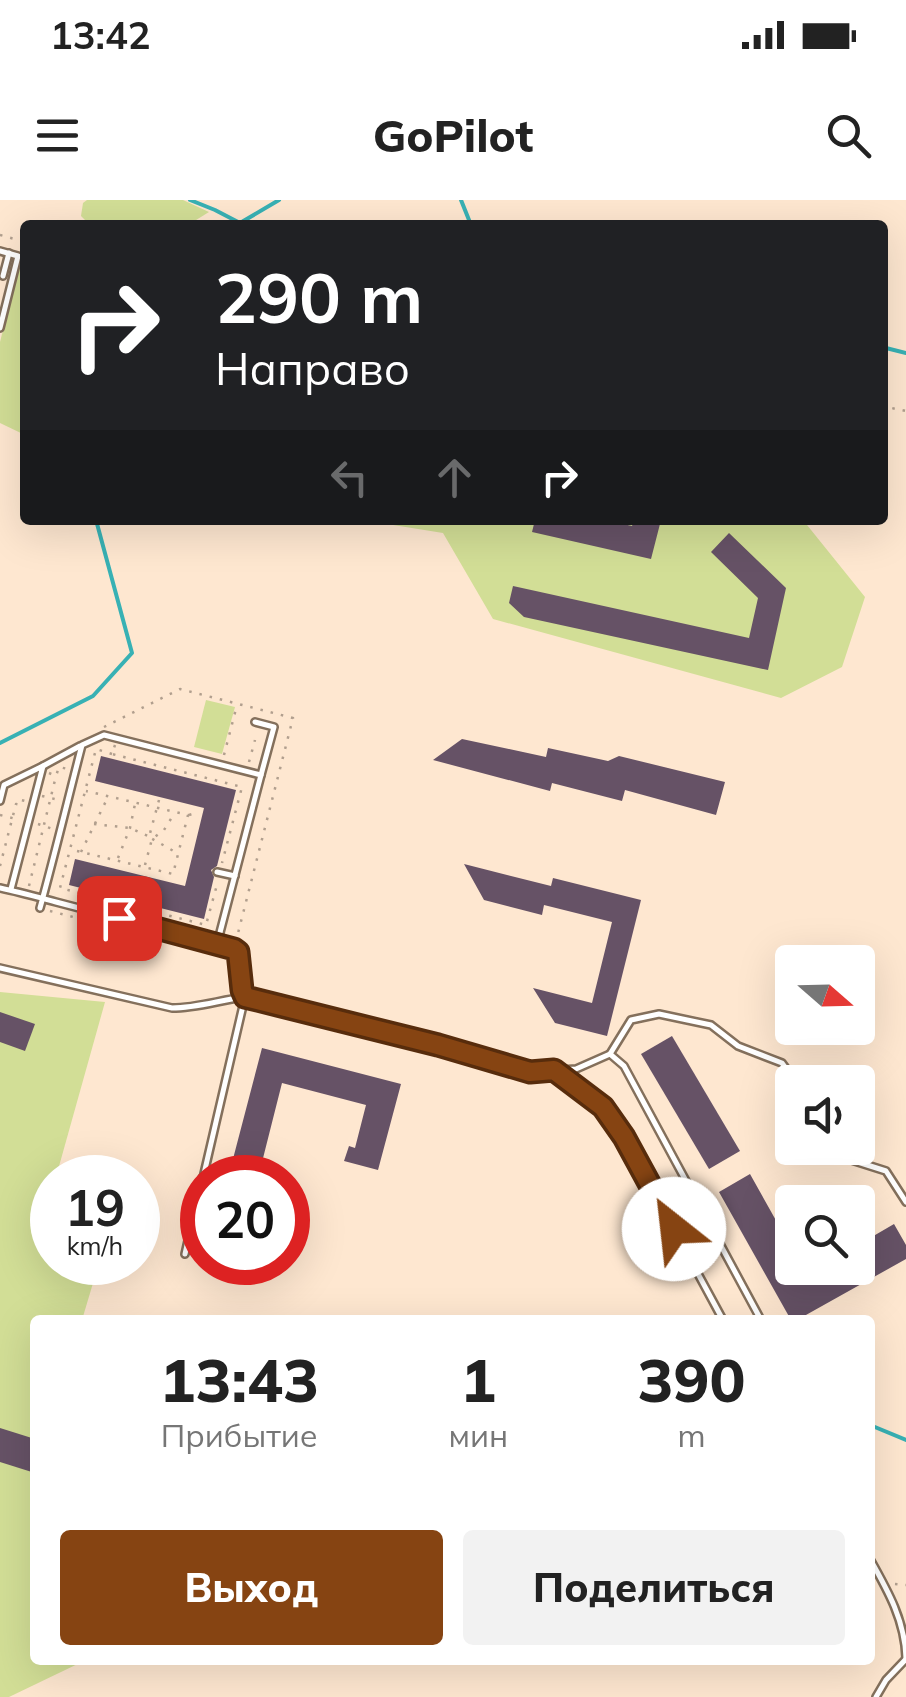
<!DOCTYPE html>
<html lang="ru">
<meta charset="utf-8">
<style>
:root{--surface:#fff;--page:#f2f2f2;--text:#222;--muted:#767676;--accent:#864412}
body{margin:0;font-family:Mulish,sans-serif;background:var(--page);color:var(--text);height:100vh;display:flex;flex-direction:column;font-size:38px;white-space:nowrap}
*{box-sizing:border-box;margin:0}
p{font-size:32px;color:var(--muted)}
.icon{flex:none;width:55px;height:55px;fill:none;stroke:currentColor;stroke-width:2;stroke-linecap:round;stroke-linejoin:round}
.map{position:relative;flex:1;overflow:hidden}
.panel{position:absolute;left:30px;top:1115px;width:845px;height:350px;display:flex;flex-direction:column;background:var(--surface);border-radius:10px;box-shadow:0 10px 40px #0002}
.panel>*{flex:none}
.top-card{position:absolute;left:20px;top:20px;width:868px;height:305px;border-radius:10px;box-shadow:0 10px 40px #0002;background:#202124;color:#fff;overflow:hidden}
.needle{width:65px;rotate:110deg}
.buttons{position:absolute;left:775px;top:745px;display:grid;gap:20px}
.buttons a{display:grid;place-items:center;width:100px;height:100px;border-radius:10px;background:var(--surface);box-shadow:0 10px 40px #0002;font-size:50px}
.speed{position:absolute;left:30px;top:955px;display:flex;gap:20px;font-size:50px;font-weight:700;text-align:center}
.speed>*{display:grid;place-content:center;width:130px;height:130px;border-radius:50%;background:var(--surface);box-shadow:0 10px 40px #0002;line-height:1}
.speed small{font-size:25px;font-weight:400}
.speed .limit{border:15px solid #d22;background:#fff;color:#111}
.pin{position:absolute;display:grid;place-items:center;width:85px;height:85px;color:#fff;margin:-42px;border-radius:20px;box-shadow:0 5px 15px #0006}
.me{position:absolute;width:110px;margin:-55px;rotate:331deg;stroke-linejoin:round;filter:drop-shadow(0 0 8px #0008)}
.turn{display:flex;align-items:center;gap:35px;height:210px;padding:0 30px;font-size:45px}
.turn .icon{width:130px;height:130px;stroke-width:2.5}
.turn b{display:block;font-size:70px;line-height:85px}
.lanes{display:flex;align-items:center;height:95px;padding:0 30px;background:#0003;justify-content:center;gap:50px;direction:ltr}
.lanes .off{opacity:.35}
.eta{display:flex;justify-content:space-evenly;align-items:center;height:170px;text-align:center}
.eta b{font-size:60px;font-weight:800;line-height:70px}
.button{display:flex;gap:20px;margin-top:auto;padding:20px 30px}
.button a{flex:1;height:115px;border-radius:10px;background:var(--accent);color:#fff;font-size:40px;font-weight:800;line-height:115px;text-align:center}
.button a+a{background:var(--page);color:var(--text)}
.status{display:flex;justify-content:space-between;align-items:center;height:70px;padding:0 50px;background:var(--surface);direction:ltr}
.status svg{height:28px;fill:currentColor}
header{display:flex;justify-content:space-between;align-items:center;height:130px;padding:0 30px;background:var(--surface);font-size:45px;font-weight:800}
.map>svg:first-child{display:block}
</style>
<div class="status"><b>13:42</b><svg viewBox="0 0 49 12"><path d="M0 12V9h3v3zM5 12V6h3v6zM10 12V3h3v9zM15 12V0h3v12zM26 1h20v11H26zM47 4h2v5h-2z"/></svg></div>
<header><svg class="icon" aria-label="menu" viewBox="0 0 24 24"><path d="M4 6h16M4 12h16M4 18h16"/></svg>GoPilot<svg class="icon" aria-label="search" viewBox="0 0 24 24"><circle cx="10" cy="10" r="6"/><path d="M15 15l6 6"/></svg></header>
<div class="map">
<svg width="906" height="1497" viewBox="0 0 906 1497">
<rect width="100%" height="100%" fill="#fee7d0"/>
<g fill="#d2de96">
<polygon points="87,0 183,0 209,12 188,25 90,25 81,16 83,3"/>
<polygon points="25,44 25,235 0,223 0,142"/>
<polygon points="362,320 803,320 865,397 842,467 781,498 493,419 443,333"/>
<polygon points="206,500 235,507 222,554 194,547"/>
<polygon points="0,792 105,802 56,977 52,978 52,990 45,1018 52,1021 52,1062 99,1063 82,1120 35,1120 35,1460 86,1460 9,1497 0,1497"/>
</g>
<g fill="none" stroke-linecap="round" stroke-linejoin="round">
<g stroke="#38b1b4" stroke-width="4">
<polyline points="190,0 215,10 240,23 279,0"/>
<polyline points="461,0 471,25"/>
<polyline points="882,147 906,153"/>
<polyline points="0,543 93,496 132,453 96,320"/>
<polyline points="870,1225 906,1240"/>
</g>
</g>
<g fill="#665266">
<polygon points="535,320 605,320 632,326 634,320 661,320 651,359 532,332"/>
<polygon points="729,333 786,388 768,470 524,417 509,403 513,386 749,438 758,398 711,352"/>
<polygon points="462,539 546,557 548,548 608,561 619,556 725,582 716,615 625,590 622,601 552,583 550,591 433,560"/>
<polygon points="101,556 236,590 217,666 211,670 214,677 204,719 69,685 75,659 185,686 204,608 95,581"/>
<polygon points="464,664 551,686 553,678 641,700 607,836 555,823 533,788 592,803 612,722 544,705 542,715 484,700"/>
<polygon points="0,812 35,824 25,851 0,842"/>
<polygon points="672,836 740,951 709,969 641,854"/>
<polygon points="262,848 401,884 378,970 344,961 349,946 355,948 366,905 282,883 258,978 228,978"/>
<polygon points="750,974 792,1049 792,1068 803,1068 806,1074 817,1068 858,1068 858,1045 894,1024 906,1045 906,1059 797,1120 791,1120 719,992"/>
<polygon points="0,1228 35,1239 35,1273 0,1262"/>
</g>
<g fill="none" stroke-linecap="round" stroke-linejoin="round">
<g stroke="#84705c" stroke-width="10">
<g id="lane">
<polyline points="0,51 18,56 0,128"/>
<polyline points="3,76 9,53"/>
<polyline points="255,522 274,527 261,575"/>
<polyline points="43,566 80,546"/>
<polyline points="0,601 4,585 43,566 11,689"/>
<polyline points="217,672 235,676"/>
<path d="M0 688C19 692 37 697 56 702L217 744 261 575 104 535 82 545C68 599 55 654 40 708"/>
<path d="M0 768 172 808C197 808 220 800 245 797L438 845 531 872 576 869 610 854"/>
<polyline points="557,872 603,907 624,937 723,1120"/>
<polyline points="834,948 842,957 886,971 906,1002"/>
<polyline points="203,978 245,797 242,790 239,752 217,744"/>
<polyline points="185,1054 202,978"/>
<polyline points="761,1120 624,866 610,854 631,820 659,814 711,825 738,846 782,863 796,882"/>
<path d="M870 1359C888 1391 905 1421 906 1458"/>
<polyline points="876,1497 886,1480 906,1459"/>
</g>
</g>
<g stroke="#b19f8e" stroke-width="2.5" stroke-dasharray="2.5 8" stroke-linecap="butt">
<polyline points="0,35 22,41 20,46"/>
<polyline points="882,206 906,211"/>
<polyline points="104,527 180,489 293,518 236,741"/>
<polyline points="115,545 112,554 242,587 222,663"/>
<polyline points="112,554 96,549 60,688 206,725 218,681"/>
<polyline points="224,555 237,505"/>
<polyline points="249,562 255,540"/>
<polyline points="49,573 56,576 59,567 68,569"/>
<polyline points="42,596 59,600"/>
<polyline points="159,600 149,637 177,653"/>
<polyline points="0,615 20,620"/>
<polyline points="189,615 199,612"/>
<polyline points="38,624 53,629"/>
<polyline points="94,624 130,628 148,636"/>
<polyline points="77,651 173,674 188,615 86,591"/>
<polyline points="81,652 108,597"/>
<polyline points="118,658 130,628 135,604"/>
<polyline points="145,665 152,639 164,630 174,614"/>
<polyline points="0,666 16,604 22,605 25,593"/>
<polyline points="29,686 56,576"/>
<polyline points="50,711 81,719"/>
<polyline points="895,1384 906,1385"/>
</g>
<use href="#lane" stroke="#fff" stroke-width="5"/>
</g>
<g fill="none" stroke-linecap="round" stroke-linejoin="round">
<g stroke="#572c0c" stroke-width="25">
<polyline id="route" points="119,718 234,749 238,752 242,790 245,797 438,845 530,872 554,870 603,907 624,937 674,1029"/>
</g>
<use href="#route" stroke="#864412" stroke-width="18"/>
</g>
</svg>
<div class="buttons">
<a><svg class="needle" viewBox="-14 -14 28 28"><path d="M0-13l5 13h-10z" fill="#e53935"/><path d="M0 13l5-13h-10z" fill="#767676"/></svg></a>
<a><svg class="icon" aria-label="sound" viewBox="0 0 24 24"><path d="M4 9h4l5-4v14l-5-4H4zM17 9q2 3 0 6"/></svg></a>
<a><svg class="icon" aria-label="search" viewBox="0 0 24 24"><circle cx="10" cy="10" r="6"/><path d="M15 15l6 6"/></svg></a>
</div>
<div class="speed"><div>19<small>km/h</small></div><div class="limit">20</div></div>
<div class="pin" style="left:119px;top:718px;background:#d93025"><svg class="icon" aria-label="arrive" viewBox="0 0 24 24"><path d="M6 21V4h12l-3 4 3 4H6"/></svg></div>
<svg class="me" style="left:674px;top:1029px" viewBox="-20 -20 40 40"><circle r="19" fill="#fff"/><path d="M0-13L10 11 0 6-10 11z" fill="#864412"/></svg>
<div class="top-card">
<div class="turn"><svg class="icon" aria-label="right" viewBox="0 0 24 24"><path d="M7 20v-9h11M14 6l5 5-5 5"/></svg><div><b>290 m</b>Направо</div></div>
<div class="lanes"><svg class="icon off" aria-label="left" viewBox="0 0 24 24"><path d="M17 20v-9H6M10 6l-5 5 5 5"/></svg><svg class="icon off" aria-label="ahead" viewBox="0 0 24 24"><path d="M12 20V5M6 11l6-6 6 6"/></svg><svg class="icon" aria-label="right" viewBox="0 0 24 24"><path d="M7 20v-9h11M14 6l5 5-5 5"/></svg></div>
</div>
<section class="panel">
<div class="eta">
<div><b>13:43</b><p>Прибытие</p></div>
<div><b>1</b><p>мин</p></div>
<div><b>390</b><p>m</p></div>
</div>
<div class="button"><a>Выход</a><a>Поделиться</a></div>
</section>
</div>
